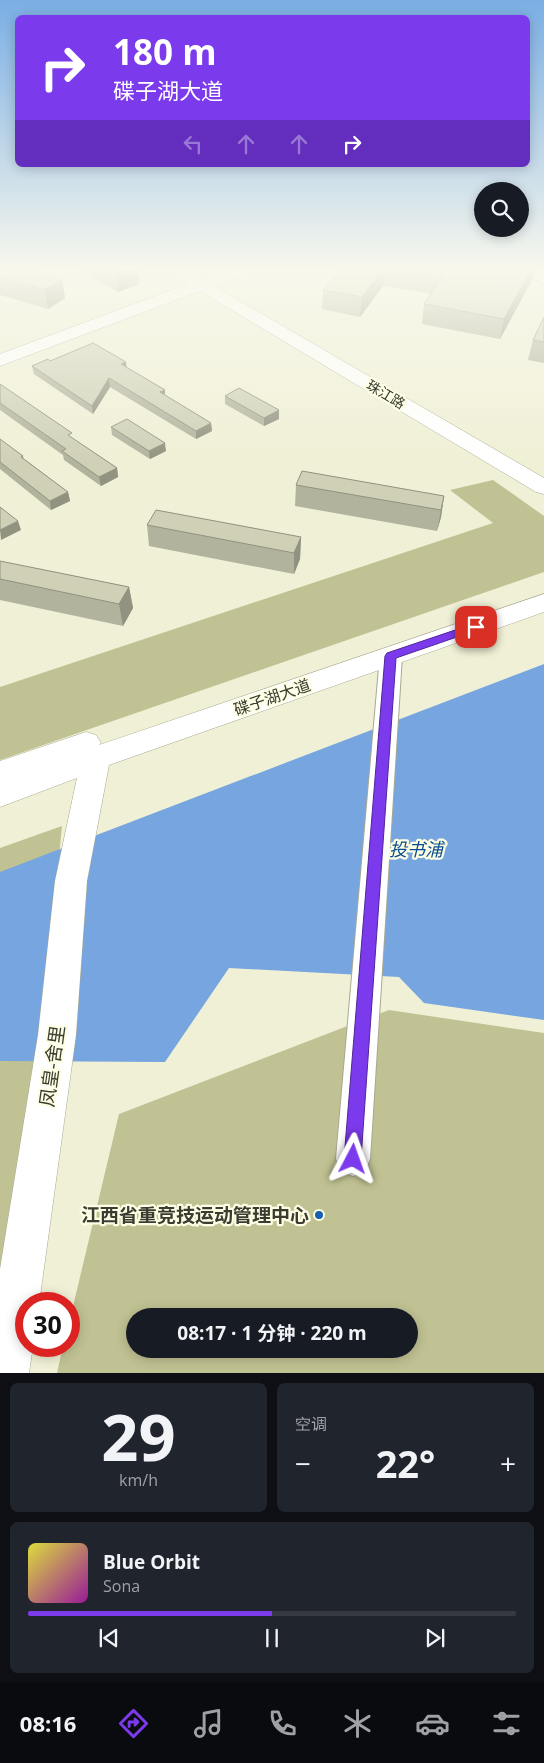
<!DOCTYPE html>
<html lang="zh">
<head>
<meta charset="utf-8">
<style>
  :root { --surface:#171b24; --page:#20242c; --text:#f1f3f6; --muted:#9ea1a6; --line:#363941; --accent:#7c3aed }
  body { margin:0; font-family:"Open Sans","Noto Sans SC",sans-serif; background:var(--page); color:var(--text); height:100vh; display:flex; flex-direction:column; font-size:19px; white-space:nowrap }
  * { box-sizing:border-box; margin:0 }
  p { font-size:16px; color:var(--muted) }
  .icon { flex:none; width:28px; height:28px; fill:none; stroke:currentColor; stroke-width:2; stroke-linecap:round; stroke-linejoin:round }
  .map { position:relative; height:1373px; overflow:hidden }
  .side { display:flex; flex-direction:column; gap:10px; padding:10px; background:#0d0f14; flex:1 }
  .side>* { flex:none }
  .top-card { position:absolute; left:15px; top:15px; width:515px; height:152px; border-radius:8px; box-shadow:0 2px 12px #0003; background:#7c3aed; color:#fff; overflow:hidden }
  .buttons { position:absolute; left:474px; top:182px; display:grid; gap:10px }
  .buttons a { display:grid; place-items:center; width:55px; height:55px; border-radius:50%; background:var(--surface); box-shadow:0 2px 12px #0003; font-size:25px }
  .speed { position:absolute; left:15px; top:1292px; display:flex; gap:10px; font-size:25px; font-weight:700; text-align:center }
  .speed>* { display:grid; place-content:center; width:65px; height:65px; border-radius:50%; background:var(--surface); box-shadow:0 2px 12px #0003; line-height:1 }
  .speed .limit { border:8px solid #d22; background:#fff; color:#111 }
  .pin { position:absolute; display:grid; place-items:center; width:42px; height:42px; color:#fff; margin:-21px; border-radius:10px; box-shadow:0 2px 8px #0006 }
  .me { position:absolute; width:55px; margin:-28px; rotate:4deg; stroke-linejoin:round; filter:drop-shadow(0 0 4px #0008) }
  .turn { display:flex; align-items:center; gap:18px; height:105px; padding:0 15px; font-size:22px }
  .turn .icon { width:65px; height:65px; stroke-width:2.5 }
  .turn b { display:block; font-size:35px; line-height:42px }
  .lanes { display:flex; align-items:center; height:48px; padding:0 15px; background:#0003; justify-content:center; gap:25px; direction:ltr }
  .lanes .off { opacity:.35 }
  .big { font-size:38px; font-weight:700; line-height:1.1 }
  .side .tile { flex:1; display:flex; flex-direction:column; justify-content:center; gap:8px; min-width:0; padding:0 18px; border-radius:8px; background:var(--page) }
  .side .dial { align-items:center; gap:0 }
  .dial b { font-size:65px; line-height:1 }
  .song { display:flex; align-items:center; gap:15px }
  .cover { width:60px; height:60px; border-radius:8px; background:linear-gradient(135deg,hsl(60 70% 55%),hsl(300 70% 35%)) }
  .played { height:5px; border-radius:2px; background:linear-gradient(90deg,var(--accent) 50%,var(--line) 50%) }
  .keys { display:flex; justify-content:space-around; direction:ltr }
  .heat { display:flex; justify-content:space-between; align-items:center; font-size:28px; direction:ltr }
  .side .tiles { flex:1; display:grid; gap:10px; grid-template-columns:1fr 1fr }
  .tile:last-child { grid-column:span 2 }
  .trip { position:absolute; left:126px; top:1308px; width:292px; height:50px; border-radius:25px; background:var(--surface); box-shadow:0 2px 12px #0003; font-weight:700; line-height:50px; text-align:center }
  .dock { display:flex; height:80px; justify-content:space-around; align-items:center; background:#090b0e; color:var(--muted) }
  .dock .icon { width:35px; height:35px }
  .dock .selected { color:var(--accent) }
  .dock b { font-size:22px; color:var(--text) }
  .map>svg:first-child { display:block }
  .green { fill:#c1c293; fill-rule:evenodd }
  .water { fill:#76a5df }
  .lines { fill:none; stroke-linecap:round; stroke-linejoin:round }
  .minor-casing { stroke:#a8a990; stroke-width:2 }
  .major-casing { stroke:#a8a990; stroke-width:1 }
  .minor { fill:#fff; fill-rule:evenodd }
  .major { fill:#fff; fill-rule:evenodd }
  .wall { fill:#b2b39d }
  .shaded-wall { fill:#91927f }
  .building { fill:#cfd0b6; stroke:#91927f }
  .route { fill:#7c3aed; stroke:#51269a }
  .poi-dot { fill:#1660af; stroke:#fdfee3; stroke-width:2 }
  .labels { text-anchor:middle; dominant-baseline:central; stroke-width:4.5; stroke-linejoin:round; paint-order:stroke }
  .far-street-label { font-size:14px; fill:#3b3b31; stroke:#fdfee3 }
  .street-label { font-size:16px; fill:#3b3b31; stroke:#fdfee3 }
  .water-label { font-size:18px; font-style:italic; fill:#094d91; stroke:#fdfee3 }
  .near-street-label { font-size:19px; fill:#3b3b31; stroke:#fdfee3 }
  .near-poi-label { font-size:19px; font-weight:bold; fill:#3b3b31; stroke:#fdfee3; text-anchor:end }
</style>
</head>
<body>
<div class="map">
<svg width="544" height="1373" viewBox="0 0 544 1373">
  <rect width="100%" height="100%" fill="#f0f0d6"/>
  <path class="green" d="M493,480L544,516V572L0,760V687L493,523L450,490Z
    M62,826L35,1093L0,1289V848Z
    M389,1010L544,1033V1373H57L63,1346H69V1323L119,1114ZM135,1316H410V1349H135Z"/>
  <path class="water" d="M544,664V1020L424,1003L399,977L229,968L165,1062L0,1061V872Z"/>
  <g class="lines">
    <g class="minor-casing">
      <path id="minor" d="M518,270H535L544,275V284Z
        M391,648L399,650L402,656L370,1159L365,1171L353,1176L341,1171L336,1159L380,656L383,650Z"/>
    </g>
    <g class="major-casing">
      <path id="major" d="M168,270H188L203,279L227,270H253L251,273L214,286L544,478V494L536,492L200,291L0,366V354L188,284Z
        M544,594V612L109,765L87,881L76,1035L39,1304H26V1346H33L29,1373H0V1269L38,1035L55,881L77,778L0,807V761L86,732L96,735L101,743L99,745Z"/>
    </g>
    <use href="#minor" class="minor"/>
    <use href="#major" class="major"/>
  </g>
  <path class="wall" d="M0,270L62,279L65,298L48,309L0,295Z
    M79,270H138L139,284L118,292Z
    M340,270H534L532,280L500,339L422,324L424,304L431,294L383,286L360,317L322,309L323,290Z
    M544,317V363L528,360L533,340Z
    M50,361L127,368L165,390V395L211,423L212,431L196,439L110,387L93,414L34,374L32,366Z
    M0,384L72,438L117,468L118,477L101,486L64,460L63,455L0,410Z
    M225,396L279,410V419L264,426L225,404Z
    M111,427L166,451L150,459L112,435Z
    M0,439L23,456L24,459L68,492L70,501L51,510L0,469Z
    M296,485L444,496L441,517L437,531L295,506Z
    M147,525L301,537L300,559L294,574L149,546Z
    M0,561L129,587L133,608L123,626L0,600Z"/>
  <path class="shaded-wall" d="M123,270H138L139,284L118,292L116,273Z
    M382,270H385L383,286L360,317L362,297Z
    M531,270H534L532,280L500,339L504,319Z
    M62,279L65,298L48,309L45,290Z
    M126,362L127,370L121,364Z
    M109,378L110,387L93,414L92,406Z
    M165,390V398L160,392Z
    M279,410V419L264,426V418Z
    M211,423L212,431L196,439V431Z
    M165,443L166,451L150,459L149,451Z
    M117,468L118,477L101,486L99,477Z
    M68,492L70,501L51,510L50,501Z
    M444,496L441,517L437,531L441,510Z
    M18,521L21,530L1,540L0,530Z
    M301,537L300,559L294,574V553Z
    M129,587L133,608L123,626L119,604Z"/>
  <path class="building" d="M0,270H30L62,279L45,290L0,277Z
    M111,270H123L116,273Z
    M340,270H382L362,297L323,290Z
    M406,270H531L504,319L424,304L443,277Z
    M544,317V342L533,340Z
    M93,343L126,362L121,364L165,390L160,392L211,423L196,431L109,378L92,406L32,366L48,359L50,361Z
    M0,384L72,433L68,435L117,468L99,477L62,451L66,449L0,403Z
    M239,388L279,410L264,418L225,396Z
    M127,419L165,443L149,451L111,427Z
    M0,439L23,456L21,457L68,492L50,501L0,462Z
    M302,471L444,496L441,510L296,485Z
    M0,507L18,521L0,530Z
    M156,510L301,537L294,553L147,525Z
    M0,561L129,587L119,604L0,579Z"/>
  <linearGradient id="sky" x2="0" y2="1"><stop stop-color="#7aaee4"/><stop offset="0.58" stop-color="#f8f8ed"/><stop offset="1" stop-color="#f8f8ed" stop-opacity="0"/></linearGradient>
  <rect width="544" height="463" fill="url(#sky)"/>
  <path class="route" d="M476,623L480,624L481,627L480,629L396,658L361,1159L359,1165L353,1168L347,1165L344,1159L385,656L387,653Z"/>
  <circle class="poi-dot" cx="319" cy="1215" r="5"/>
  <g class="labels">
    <g class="far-street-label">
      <text transform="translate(386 394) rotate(31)">珠江路</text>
    </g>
    <g class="street-label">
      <text transform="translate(272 697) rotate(-19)">碟子湖大道</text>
    </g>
    <g class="water-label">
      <text x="416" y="849">投书浦</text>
    </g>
    <g class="near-street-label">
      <text transform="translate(52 1066) rotate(-82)">凤皇-舍里</text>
    </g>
    <g class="near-poi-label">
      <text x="309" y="1215">江西省重竞技运动管理中心</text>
    </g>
  </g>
</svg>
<div class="buttons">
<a><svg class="icon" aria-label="search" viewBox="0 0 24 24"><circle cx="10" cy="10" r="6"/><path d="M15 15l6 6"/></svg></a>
</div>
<div class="speed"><div class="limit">30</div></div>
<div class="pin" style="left:476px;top:627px;background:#d93025"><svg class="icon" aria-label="arrive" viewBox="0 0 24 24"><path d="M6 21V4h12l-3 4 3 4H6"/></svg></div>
<svg class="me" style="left:353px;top:1159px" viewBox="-20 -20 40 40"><path d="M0-17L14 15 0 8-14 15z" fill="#7c3aed" stroke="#fff" stroke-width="4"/></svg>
<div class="trip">08:17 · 1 分钟 · 220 m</div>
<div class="top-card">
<div class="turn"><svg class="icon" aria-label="right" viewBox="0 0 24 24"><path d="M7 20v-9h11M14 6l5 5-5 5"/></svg><div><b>180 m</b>碟子湖大道</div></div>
<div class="lanes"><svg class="icon off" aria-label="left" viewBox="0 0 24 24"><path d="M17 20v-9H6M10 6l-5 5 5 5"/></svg><svg class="icon off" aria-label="ahead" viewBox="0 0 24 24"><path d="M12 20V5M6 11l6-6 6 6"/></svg><svg class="icon off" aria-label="ahead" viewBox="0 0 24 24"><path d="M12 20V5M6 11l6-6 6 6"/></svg><svg class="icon" aria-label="right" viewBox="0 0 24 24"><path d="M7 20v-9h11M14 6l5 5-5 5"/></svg></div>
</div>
</div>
<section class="side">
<div class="tiles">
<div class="tile dial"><b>29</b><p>km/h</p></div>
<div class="tile"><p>空调</p>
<div class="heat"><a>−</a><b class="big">22°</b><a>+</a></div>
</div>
<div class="tile">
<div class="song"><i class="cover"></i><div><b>Blue Orbit</b><p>Sona</p></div></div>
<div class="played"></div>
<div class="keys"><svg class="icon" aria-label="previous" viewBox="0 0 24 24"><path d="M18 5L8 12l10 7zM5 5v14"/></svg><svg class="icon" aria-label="pause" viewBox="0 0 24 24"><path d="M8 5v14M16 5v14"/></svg><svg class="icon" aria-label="next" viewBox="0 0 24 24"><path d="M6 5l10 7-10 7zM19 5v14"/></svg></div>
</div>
</div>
</section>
<nav class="dock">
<b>08:16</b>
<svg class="icon selected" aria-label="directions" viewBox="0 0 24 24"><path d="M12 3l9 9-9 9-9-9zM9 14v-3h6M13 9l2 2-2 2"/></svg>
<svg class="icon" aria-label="music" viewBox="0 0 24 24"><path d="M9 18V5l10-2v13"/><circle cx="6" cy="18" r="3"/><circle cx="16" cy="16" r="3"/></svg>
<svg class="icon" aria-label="phone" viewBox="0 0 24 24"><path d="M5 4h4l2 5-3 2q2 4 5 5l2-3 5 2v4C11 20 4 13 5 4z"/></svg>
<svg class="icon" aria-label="climate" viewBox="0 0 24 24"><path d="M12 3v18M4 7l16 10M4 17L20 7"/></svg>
<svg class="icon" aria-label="car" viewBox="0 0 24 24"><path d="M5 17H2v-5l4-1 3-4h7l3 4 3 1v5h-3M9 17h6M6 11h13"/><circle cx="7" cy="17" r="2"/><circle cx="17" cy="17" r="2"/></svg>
<svg class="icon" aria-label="filters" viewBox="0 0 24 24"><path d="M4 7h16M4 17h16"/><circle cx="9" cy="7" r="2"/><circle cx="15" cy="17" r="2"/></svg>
</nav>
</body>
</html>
